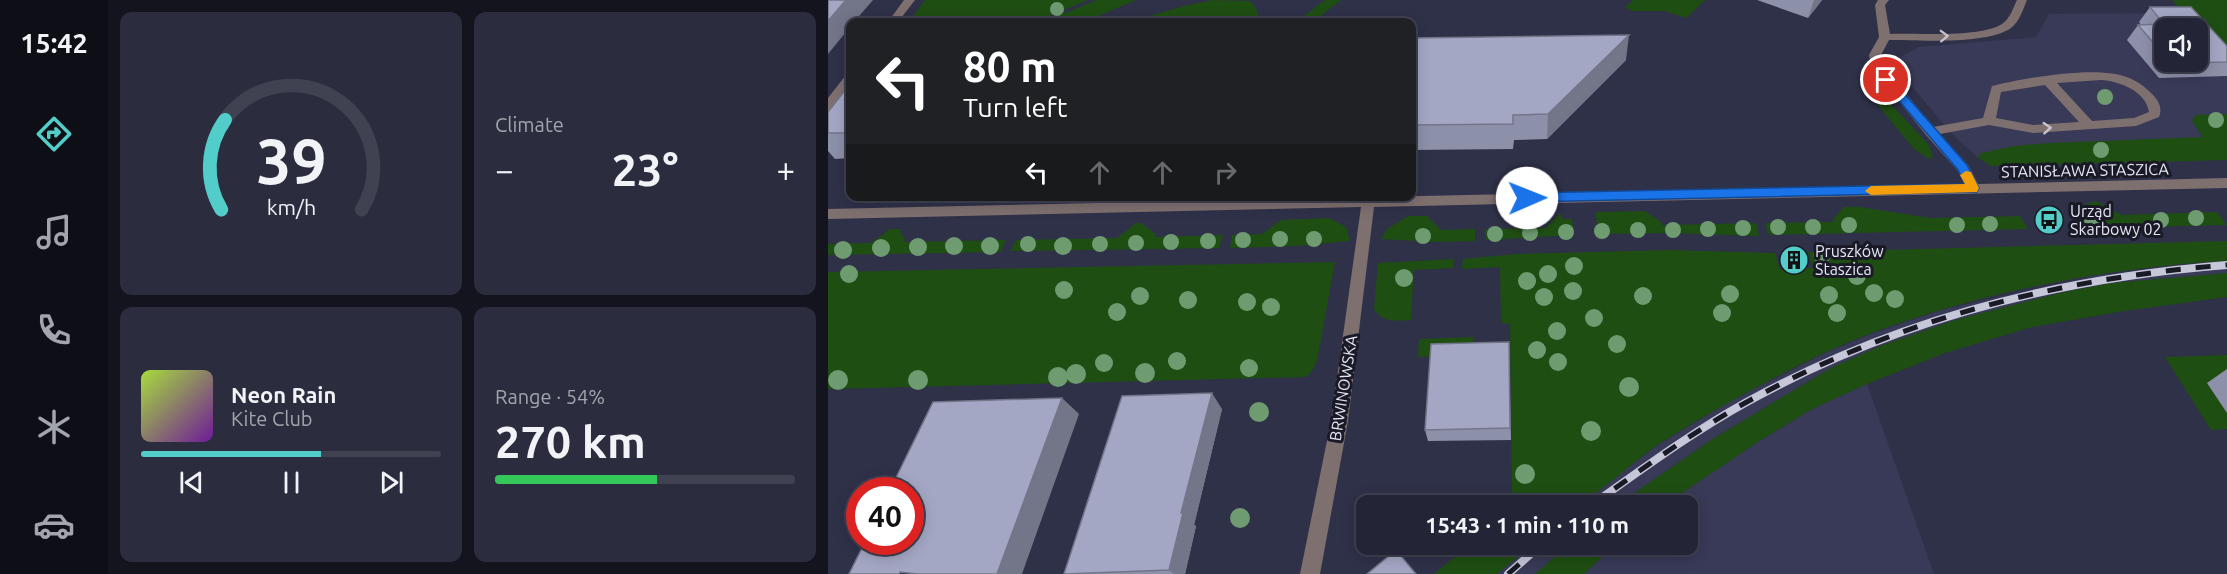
<!DOCTYPE html>
<html lang="en">
<head>
<meta charset="utf-8">
<style>
  :root { --surface:#232537; --page:#2b2d3f; --text:#f1f3f6; --muted:#a3a5ad; --line:#404252; --accent:#53cdc9 }
  body { margin:0; font-family:Ubuntu,sans-serif; background:var(--page); color:var(--text); height:100vh; display:flex; flex-direction:column; font-size:22px; white-space:nowrap }
  * { box-sizing:border-box; margin:0 }
  p { font-size:20px; color:var(--muted) }
  .icon { flex:none; width:33px; height:33px; fill:none; stroke:currentColor; stroke-width:2; stroke-linecap:round; stroke-linejoin:round }
  .map { position:relative; flex:1; overflow:hidden }
  .side { display:flex; flex-direction:column; gap:12px; padding:12px; background:#13141e; width:720px }
  .side>* { flex:none }
  .hud { position:absolute; left:18px; top:18px; width:570px; height:183px; border-radius:12px; box-shadow:0 3px 15px #0003,0 0 0 2px var(--line); background:#202124; color:#fff; overflow:hidden }
  .controls { position:absolute; left:1326px; top:18px; display:grid; gap:12px }
  .controls a { display:grid; place-items:center; width:54px; height:54px; border-radius:12px; background:var(--surface); box-shadow:0 3px 15px #0003,0 0 0 2px var(--line); font-size:30px }
  .speed { position:absolute; left:18px; top:477px; display:flex; gap:12px; font-size:30px; font-weight:700; text-align:center }
  .speed>* { display:grid; place-content:center; width:78px; height:78px; border-radius:50%; background:var(--surface); box-shadow:0 3px 15px #0003,0 0 0 2px var(--line); line-height:1 }
  .speed .limit { border:9px solid #d22; background:#fff; color:#111 }
  .pin { position:absolute; display:grid; place-items:center; width:51px; height:51px; color:#fff; margin:-26px; border:3px solid #fff; border-radius:50%; box-shadow:0 2px 6px #0007 }
  .me { position:absolute; width:66px; margin:-33px; rotate:89deg; stroke-linejoin:round; filter:drop-shadow(0 0 4px #0008) }
  .turn { display:flex; align-items:center; gap:21px; height:126px; padding:0 18px; font-size:27px }
  .turn .icon { width:78px; height:78px; stroke-width:2.5 }
  .turn b { display:block; font-size:42px; line-height:51px }
  .lanes { display:flex; align-items:center; height:57px; padding:0 18px; background:#0003; justify-content:center; gap:30px; direction:ltr }
  .lanes .off { opacity:.35 }
  .big { font-size:45px; font-weight:700; line-height:1.1 }
  .side .tile { flex:1; display:flex; flex-direction:column; justify-content:center; gap:9px; min-width:0; padding:0 21px; border-radius:12px; background:var(--page) }
  .side .dial { align-items:center; gap:0 }
  .dial svg { height:156px; overflow:visible; fill:none; stroke:var(--line); stroke-width:7; stroke-linecap:round; text-anchor:middle }
  .dial text { fill:var(--text); stroke:none }
  .song { display:flex; align-items:center; gap:18px }
  .cover { width:72px; height:72px; border-radius:9px; background:linear-gradient(135deg,hsl(80 70% 55%),hsl(280 70% 35%)) }
  .played { height:6px; border-radius:3px; background:linear-gradient(90deg,var(--accent) 60%,var(--line) 60%) }
  .keys { display:flex; justify-content:space-around; direction:ltr }
  .heat { display:flex; justify-content:space-between; align-items:center; font-size:33px; direction:ltr }
  .charge { height:9px; border-radius:4px; background:linear-gradient(90deg,#34c759 54%,var(--line) 0) }
  .side .tiles { flex:1; display:grid; gap:12px; grid-template-columns:repeat(2,1fr) }
  .trip { position:absolute; left:528px; top:495px; width:342px; height:60px; border-radius:12px; background:var(--surface); box-shadow:0 3px 15px #0003,0 0 0 2px var(--line); font-weight:700; line-height:60px; text-align:center }
  main { display:flex; flex:1; min-height:0 }
  .dock { display:flex; flex-direction:column; width:108px; justify-content:space-around; align-items:center; background:#0e0f16; color:var(--muted) }
  .dock .icon { width:42px; height:42px }
  .dock .on { color:var(--accent) }
  .dock b { font-size:27px; color:var(--text) }
  .map>svg:first-child { display:block }
  .built { fill:#383a57; fill-rule:evenodd }
  .green { fill:#1f4e12 }
  .lines { fill:none; stroke-linecap:round; stroke-linejoin:round }
  .minor { fill:#7f7070; fill-rule:evenodd }
  .rail-casing { stroke:#c6c8d9; stroke-width:8 }
  .rail { stroke:#191a25; stroke-width:5; stroke-dasharray:15; stroke-linecap:butt }
  .tree { fill:#6f9b71 }
  .wall { fill:#8d90a9; fill-rule:evenodd }
  .shaded-wall { fill:#737589 }
  .building { fill:#a4a7c4; stroke:#737589; stroke-width:1.5 }
  .oneway { stroke:#c6c3ce }
  .route { fill:#1a73e8; stroke:#114b97; stroke-width:1.5 }
  .slow { fill:#f59e0b }
  .labels { text-anchor:middle; dominant-baseline:central; stroke-width:6; stroke-linejoin:round; paint-order:stroke }
  .street-label { font-size:16px; fill:#e4e6f6; stroke:#191a25 }
  .poi-label { font-size:16px; fill:#e4e6f6; stroke:#191a25; text-anchor:start }
</style>
</head>
<body>
<main>
<nav class="dock">
<b>15:42</b>
<svg class="icon on" aria-label="directions" viewBox="0 0 24 24"><path d="M12 3l9 9-9 9-9-9zM9 14v-3h6M13 9l2 2-2 2"/></svg>
<svg class="icon" aria-label="music" viewBox="0 0 24 24"><path d="M9 18V5l10-2v13"/><circle cx="6" cy="18" r="3"/><circle cx="16" cy="16" r="3"/></svg>
<svg class="icon" aria-label="phone" viewBox="0 0 24 24"><path d="M5 4h4l2 5-3 2q2 4 5 5l2-3 5 2v4C11 20 4 13 5 4z"/></svg>
<svg class="icon" aria-label="climate" viewBox="0 0 24 24"><path d="M12 3v18M4 7l16 10M4 17L20 7"/></svg>
<svg class="icon" aria-label="car" viewBox="0 0 24 24"><path d="M5 17H2v-5l4-1 3-4h7l3 4 3 1v5h-3M9 17h6M6 11h13"/><circle cx="7" cy="17" r="2"/><circle cx="17" cy="17" r="2"/></svg>
</nav>
<section class="side">
<div class="tiles">
<div class="tile dial"><svg viewBox="0 0 100 80">
<path d="M14 69A42 42 0 1 1 86 69"/>
<path d="M14 69A42 42 0 0 1 16 23" stroke="#53cdc9"/>
<text x="50" y="56" font-size="32" font-weight="700">39</text>
<text x="50" y="72" font-size="11">km/h</text>
</svg></div>
<div class="tile"><p>Climate</p>
<div class="heat"><a>−</a><b class="big">23°</b><a>+</a></div>
</div>
<div class="tile">
<div class="song"><i class="cover"></i><div><b>Neon Rain</b><p>Kite Club</p></div></div>
<div class="played"></div>
<div class="keys"><svg class="icon" aria-label="previous" viewBox="0 0 24 24"><path d="M18 5L8 12l10 7zM5 5v14"/></svg><svg class="icon" aria-label="pause" viewBox="0 0 24 24"><path d="M8 5v14M16 5v14"/></svg><svg class="icon" aria-label="next" viewBox="0 0 24 24"><path d="M6 5l10 7-10 7zM19 5v14"/></svg></div>
</div>
<div class="tile"><p>Range · 54%</p><b class="big">270 km</b><div class="charge"></div></div>
</div>
</section>
<div class="map">
<svg width="1399" height="574" viewBox="0 0 1399 574">
  <rect width="100%" height="100%" fill="#2f3149"/>
  <path class="built" d="M1357,13L1399,59V148L1149,157L1124,134L1070,70V58L1091,47L1208,37L1221,14ZM1336,28H1370V62H1336Z
    M1399,261V273L1284,283L1236,292L1127,320L1052,346L1003,368L883,440L789,505L749,506L830,445L901,402L995,354L1043,334L1113,310L1270,275Z
    M1039,384L1106,574H756L787,545L860,544V506L836,505L930,442L984,409Z
    M704,545H742L707,574H669Z"/>
  <path class="green" d="M97,0H260L206,22H81Z
    M269,0H308L256,22H215Z
    M385,0L422,1C428,8 433,14 429,22H300L356,6Z
    M497,0H513L485,22H468Z
    M805,0H877L858,18L837,11H804L797,7Z
    M1344,0H1399V72L1370,28Z
    M1059,100L1101,145L1105,157L1101,159L1086,149L1048,103Z
    M1399,114V160L1163,166L1149,157L1154,155L1149,154L1186,146L1221,143L1375,137L1364,121L1367,115Z
    M1268,201L1293,215L1389,212L1399,225L1254,228L1244,209Z
    M1016,207H1031L1103,218L1192,216L1200,229L941,235L937,223L1006,222L1005,219Z
    M817,211L833,222V225L928,223L931,236L845,233L771,234L767,212Z
    M733,213L734,219H744L746,235L657,240V229L717,228Z
    M580,216H599L613,230L647,229V241L608,242L553,239L559,229Z
    M501,218L518,227L522,241L467,246L402,248L404,235L434,234L453,220Z
    M308,223H313L328,234L327,237L395,235L391,248L182,251L188,240L289,238Z
    M62,229H74L72,232L77,239L76,242L178,240L173,252L0,255V244L43,243Z
    M1399,241V261C1272,267 1110,300 994,354C938,381 883,411 831,444C815,454 760,503 747,506C728,509 704,506 684,505L682,324L673,323L672,267L634,269L635,259L688,254L840,250L947,253L952,269L985,268L980,252Z
    M625,259V268L586,270L583,320C568,321 555,323 546,309L550,263Z
    M507,262L489,361L484,371L478,377L0,389V272Z
    M1399,273V297L1296,311L1204,327L1117,353L1039,384L984,409L930,442L836,505H789L883,440L1003,368L1052,346L1127,320L1236,292L1284,283Z
    M645,337L644,355L590,357L591,339Z
    M1399,355V429L1383,430L1337,357Z
    M742,544H787V545L756,574H707Z
    M641,545V544L704,545L669,574H606Z"/>
  <g class="lines">
    <path class="minor" d="M76,0H87L70,22H60Z
      M1050,0H1061L1057,5L1062,34C1089,33 1152,38 1174,24C1182,19 1185,8 1189,0H1199C1195,10 1191,22 1183,28C1159,45 1091,40 1061,40L1053,55L1055,65L1105,127L1155,118L1164,86C1195,78 1256,68 1287,74C1301,76 1313,83 1323,93C1330,99 1335,108 1331,117L1308,126L1205,133L1161,125L1112,134L1140,165L1150,184L1399,178V188L546,207L520,421L492,574H472L503,421L533,207L0,219V209L1136,184L1130,171L1098,135L1043,66L1041,55L1051,37L1047,5ZM1273,80C1291,81 1318,91 1321,112L1306,118L1264,121L1229,83ZM1217,85L1251,122L1205,125L1168,118L1173,92Z
      M22,74V86L4,110L0,111V98L18,75Z"/>
    <g class="rail-casing">
      <path id="rail" d="M762,506C813,470 863,433 917,403C1066,320 1231,278 1399,265
        M680,574L714,544"/>
    </g>
    <use href="#rail" class="rail"/>
  </g>
  <g class="tree">
    <circle cx="229" cy="9" r="7"/>
    <circle cx="1277" cy="97" r="8"/>
    <circle cx="1388" cy="120" r="8"/>
    <circle cx="1273" cy="150" r="8"/>
    <circle cx="1368" cy="218" r="8"/>
    <circle cx="1264" cy="220" r="8"/>
    <circle cx="1333" cy="220" r="8"/>
    <circle cx="1162" cy="224" r="8"/>
    <circle cx="1021" cy="225" r="8"/>
    <circle cx="1129" cy="225" r="8"/>
    <circle cx="950" cy="227" r="8"/>
    <circle cx="985" cy="227" r="8"/>
    <circle cx="915" cy="228" r="8"/>
    <circle cx="880" cy="229" r="8"/>
    <circle cx="810" cy="230" r="8"/>
    <circle cx="845" cy="230" r="8"/>
    <circle cx="774" cy="231" r="8"/>
    <circle cx="738" cy="232" r="8"/>
    <circle cx="702" cy="233" r="8"/>
    <circle cx="667" cy="234" r="8"/>
    <circle cx="595" cy="236" r="8"/>
    <circle cx="452" cy="239" r="8"/>
    <circle cx="486" cy="239" r="8"/>
    <circle cx="415" cy="240" r="8"/>
    <circle cx="380" cy="241" r="8"/>
    <circle cx="343" cy="242" r="8"/>
    <circle cx="308" cy="243" r="8"/>
    <circle cx="200" cy="244" r="8"/>
    <circle cx="272" cy="244" r="8"/>
    <circle cx="126" cy="246" r="9"/>
    <circle cx="162" cy="246" r="9"/>
    <circle cx="235" cy="246" r="9"/>
    <circle cx="90" cy="247" r="9"/>
    <circle cx="53" cy="248" r="9"/>
    <circle cx="15" cy="250" r="9"/>
    <circle cx="994" cy="255" r="9"/>
    <circle cx="746" cy="266" r="9"/>
    <circle cx="21" cy="274" r="9"/>
    <circle cx="720" cy="274" r="9"/>
    <circle cx="1029" cy="276" r="9"/>
    <circle cx="576" cy="278" r="9"/>
    <circle cx="699" cy="281" r="9"/>
    <circle cx="236" cy="290" r="9"/>
    <circle cx="745" cy="291" r="9"/>
    <circle cx="1046" cy="293" r="9"/>
    <circle cx="902" cy="294" r="9"/>
    <circle cx="1001" cy="295" r="9"/>
    <circle cx="312" cy="296" r="9"/>
    <circle cx="815" cy="296" r="9"/>
    <circle cx="716" cy="297" r="9"/>
    <circle cx="1067" cy="299" r="9"/>
    <circle cx="360" cy="300" r="9"/>
    <circle cx="419" cy="302" r="9"/>
    <circle cx="443" cy="307" r="9"/>
    <circle cx="289" cy="312" r="9"/>
    <circle cx="894" cy="313" r="9"/>
    <circle cx="1009" cy="313" r="9"/>
    <circle cx="766" cy="318" r="9"/>
    <circle cx="729" cy="331" r="9"/>
    <circle cx="789" cy="344" r="9"/>
    <circle cx="709" cy="350" r="9"/>
    <circle cx="349" cy="361" r="9"/>
    <circle cx="730" cy="362" r="9"/>
    <circle cx="276" cy="363" r="9"/>
    <circle cx="421" cy="368" r="9"/>
    <circle cx="317" cy="373" r="10"/>
    <circle cx="248" cy="374" r="10"/>
    <circle cx="230" cy="377" r="10"/>
    <circle cx="10" cy="380" r="10"/>
    <circle cx="90" cy="380" r="10"/>
    <circle cx="801" cy="387" r="10"/>
    <circle cx="431" cy="412" r="10"/>
    <circle cx="763" cy="431" r="10"/>
    <circle cx="697" cy="474" r="10"/>
    <circle cx="412" cy="518" r="10"/>
  </g>
  <path class="wall" d="M929,0H994L980,18Z
    M1322,7L1399,46V76L1331,78L1299,40L1310,25H1313L1311,22ZM1336,28L1370,62H1336Z
    M584,38L798,60L719,139L686,140L685,149L584,150Z
    M22,84V158L7,159L0,151V112Z
    M681,342L683,440L600,441L597,430Z
    M1399,369V413L1379,383Z
    M394,409L366,525L368,526L357,574H236Z"/>
  <path class="shaded-wall" d="M18,0H45L26,22H22V27L0,54V21Z
    M986,0H994L980,18Z
    M801,35L798,60L719,139L720,114Z
    M384,393L394,409L366,525L368,526L357,574H346L341,570L353,513Z
    M234,398L251,414L194,574H169Z"/>
  <path class="building" d="M0,0H18L0,21Z
    M1322,7H1363L1399,46V62L1343,63L1342,62H1370V28H1336V55L1310,25L1336,24Z
    M801,35L720,114L685,115V124L584,125V38Z
    M22,84V133H0V112Z
    M681,342L682,428L597,430L603,344Z
    M384,393L353,513H355L341,570L236,574L294,396Z
    M234,398L169,574H90L72,572L71,574H21L37,542H82V490H62L105,402Z
    M568,550L588,574H539Z"/>
  <defs><path id="oneway-chevron" d="M-2-3.5L2.5 0L-2 3.5" fill="none" stroke-width="1.6" stroke-linecap="round" stroke-linejoin="round" transform="scale(1.5)"/></defs>
  <g class="oneway">
    <use href="#oneway-chevron" transform="translate(1116 36) rotate(-2)"/>
    <use href="#oneway-chevron" transform="translate(1219 128) rotate(-4)"/>
  </g>
  <path class="route" d="M1058,76L1062,77L1139,165L1151,188L1149,192L699,202L693,198L699,193L1137,184L1130,170L1055,82V77Z"/>
  <path class="slow" d="M1138,171L1143,172L1151,188L1149,192L1043,195L1037,191L1043,186L1137,184L1132,175Z"/>
  <defs>
    <g id="bus-disc" transform="scale(1.5)"><circle r="9.5" fill="#53cdc9" stroke="#191a25"/><path d="M-5-6H5V4H4V6H2V4H-2V6H-4V4H-5ZM-3.5-4V0h7V-4ZM-3.5 1.2v1.5H-2V1.2ZM2 1.2v1.5H3.5V1.2Z" fill="#111"/></g>
    <g id="building-disc" transform="scale(1.5)"><circle r="9.5" fill="#53cdc9" stroke="#191a25"/><path d="M-4-6H4V6H1V3H-1V6H-4ZM-2.5-4.3h1.7v1.8h-1.7ZM.8-4.3h1.7v1.8H.8ZM-2.5-1h1.7V.8h-1.7ZM.8-1h1.7V.8H.8Z" fill="#111"/></g>
  </defs>
  <g fill-rule="evenodd">
    <use href="#bus-disc" x="1221" y="220"/>
    <use href="#building-disc" x="966" y="260"/>
  </g>
  <g class="labels">
    <g class="street-label">
      <text transform="translate(1257 170) rotate(-1)">STANISŁAWA STASZICA</text>
      <text transform="translate(515 388) rotate(-81)">BRWINOWSKA</text>
    </g>
    <g class="poi-label">
      <text x="1242" y="211">Urząd<tspan x="1242" dy="18">Skarbowy 02</tspan></text>
      <text x="987" y="251">Pruszków<tspan x="987" dy="18">Staszica</tspan></text>
    </g>
  </g>
</svg>
<div class="controls">
<a><svg class="icon" aria-label="sound" viewBox="0 0 24 24"><path d="M4 9h4l5-4v14l-5-4H4zM17 9q2 3 0 6"/></svg></a>
</div>
<div class="speed"><div class="limit">40</div></div>
<div class="pin" style="left:1058px;top:80px;background:#d93025"><svg class="icon" aria-label="arrive" viewBox="0 0 24 24"><path d="M6 21V4h12l-3 4 3 4H6"/></svg></div>
<svg class="me" style="left:699px;top:198px" viewBox="-20 -20 40 40"><circle r="19" fill="#fff"/><path d="M0-13L10 11 0 6-10 11z" fill="#1a73e8"/></svg>
<div class="trip">15:43 · 1 min · 110 m</div>
<div class="hud">
<div class="turn"><svg class="icon" aria-label="left" viewBox="0 0 24 24"><path d="M17 20v-9H6M10 6l-5 5 5 5"/></svg><div><b>80 m</b>Turn left</div></div>
<div class="lanes"><svg class="icon" aria-label="left" viewBox="0 0 24 24"><path d="M17 20v-9H6M10 6l-5 5 5 5"/></svg><svg class="icon off" aria-label="ahead" viewBox="0 0 24 24"><path d="M12 20V5M6 11l6-6 6 6"/></svg><svg class="icon off" aria-label="ahead" viewBox="0 0 24 24"><path d="M12 20V5M6 11l6-6 6 6"/></svg><svg class="icon off" aria-label="right" viewBox="0 0 24 24"><path d="M7 20v-9h11M14 6l5 5-5 5"/></svg></div>
</div>
</div>
</main>
</body>
</html>
